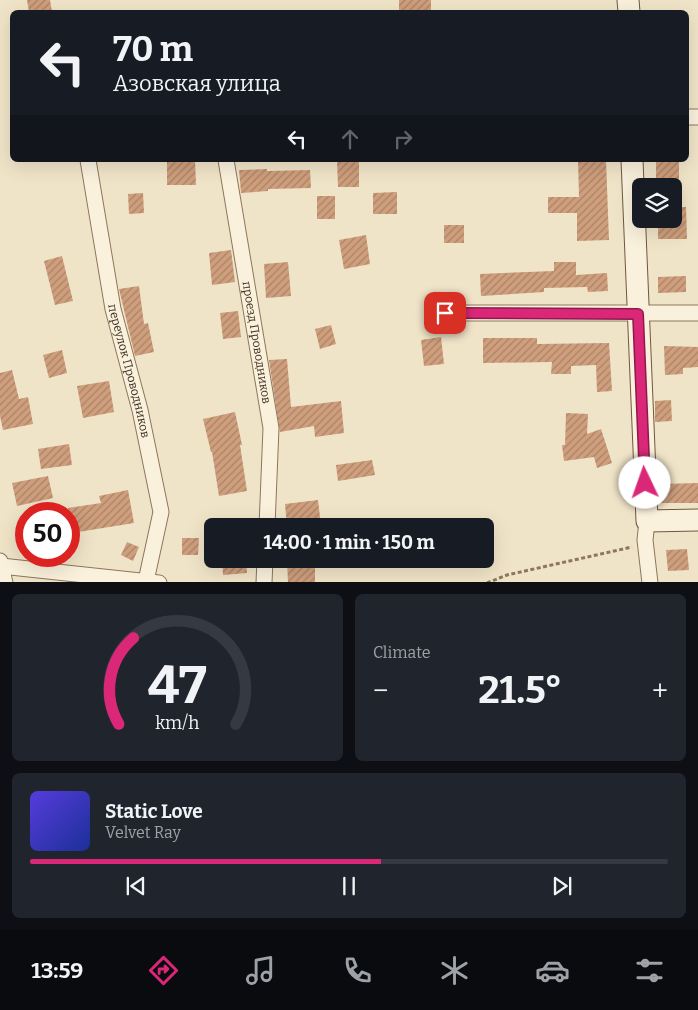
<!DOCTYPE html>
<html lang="en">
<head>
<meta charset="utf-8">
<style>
  :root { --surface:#171b24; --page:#20242c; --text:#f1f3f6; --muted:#9ea1a6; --line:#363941; --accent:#db2777 }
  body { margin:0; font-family:Bitter,serif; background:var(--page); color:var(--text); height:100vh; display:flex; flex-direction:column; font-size:19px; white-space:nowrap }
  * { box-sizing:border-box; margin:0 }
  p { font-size:16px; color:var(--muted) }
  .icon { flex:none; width:28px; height:28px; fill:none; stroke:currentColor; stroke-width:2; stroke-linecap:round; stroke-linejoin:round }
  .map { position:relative; height:582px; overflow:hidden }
  .details { display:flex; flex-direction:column; gap:12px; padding:12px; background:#0d0f14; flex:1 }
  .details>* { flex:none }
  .hud { position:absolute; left:10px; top:10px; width:679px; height:152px; border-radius:8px; box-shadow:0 5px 20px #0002; background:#171b24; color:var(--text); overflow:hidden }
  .fabs { position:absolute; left:632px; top:178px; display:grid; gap:10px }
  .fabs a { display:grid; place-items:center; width:50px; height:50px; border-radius:8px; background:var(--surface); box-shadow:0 5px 20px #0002; font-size:25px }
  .speed { position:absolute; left:15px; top:502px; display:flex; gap:10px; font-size:25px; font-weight:700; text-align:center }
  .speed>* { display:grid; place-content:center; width:65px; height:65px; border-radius:50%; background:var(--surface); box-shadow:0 5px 20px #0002; line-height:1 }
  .speed .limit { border:8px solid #d22; background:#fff; color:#111 }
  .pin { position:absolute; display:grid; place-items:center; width:42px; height:42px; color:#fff; margin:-21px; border-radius:10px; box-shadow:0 2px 8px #0006 }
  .me { position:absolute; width:55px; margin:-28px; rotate:357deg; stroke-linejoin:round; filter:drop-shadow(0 0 4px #0008) }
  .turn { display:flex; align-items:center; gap:18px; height:105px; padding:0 20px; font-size:22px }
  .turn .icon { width:65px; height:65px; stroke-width:2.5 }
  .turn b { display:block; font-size:35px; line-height:42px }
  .lanes { display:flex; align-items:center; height:48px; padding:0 20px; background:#0003; justify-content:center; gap:25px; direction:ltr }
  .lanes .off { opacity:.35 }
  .big { font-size:38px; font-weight:700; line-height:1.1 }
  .details .widget { flex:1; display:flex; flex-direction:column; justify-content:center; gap:8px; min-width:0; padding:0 18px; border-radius:8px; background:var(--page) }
  .details .dial { align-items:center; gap:0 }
  .dial svg { height:130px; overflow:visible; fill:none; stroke:var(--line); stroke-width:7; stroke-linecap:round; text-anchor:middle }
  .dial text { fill:var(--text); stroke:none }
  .song { display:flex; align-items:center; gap:15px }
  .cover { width:60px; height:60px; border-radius:8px; background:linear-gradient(135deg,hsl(250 70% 55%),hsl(230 70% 35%)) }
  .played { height:5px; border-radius:2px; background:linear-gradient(90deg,var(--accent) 55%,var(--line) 55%) }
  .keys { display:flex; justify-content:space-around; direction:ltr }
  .heat { display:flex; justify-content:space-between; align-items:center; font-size:28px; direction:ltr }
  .details .tiles { flex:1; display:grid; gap:12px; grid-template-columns:1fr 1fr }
  .widget:last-child { grid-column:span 2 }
  .trip { position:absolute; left:204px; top:518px; width:290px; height:50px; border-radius:8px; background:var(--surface); box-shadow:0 5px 20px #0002; font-weight:700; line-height:50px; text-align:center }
  .tab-bar { display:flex; height:80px; justify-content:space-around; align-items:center; background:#090b0e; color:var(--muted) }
  .tab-bar .icon { width:35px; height:35px }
  .tab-bar .selected { color:var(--accent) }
  .tab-bar b { font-size:22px; color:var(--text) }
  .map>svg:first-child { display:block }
  .building { fill:url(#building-hatch) }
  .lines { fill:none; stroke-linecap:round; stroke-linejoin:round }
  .street-casing { stroke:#8d765c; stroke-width:17 }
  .secondary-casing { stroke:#6f573f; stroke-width:23 }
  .path { stroke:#8d765c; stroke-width:3; stroke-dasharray:4 2.5; stroke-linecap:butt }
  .street { stroke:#faf1dc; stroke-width:15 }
  .secondary { stroke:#faf1dc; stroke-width:21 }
  .route-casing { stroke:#8e194d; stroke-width:12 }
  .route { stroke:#db2777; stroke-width:9 }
  .labels { text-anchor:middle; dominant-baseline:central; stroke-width:5; stroke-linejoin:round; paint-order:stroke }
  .street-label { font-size:12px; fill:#3d2e20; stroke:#f7eed8 }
</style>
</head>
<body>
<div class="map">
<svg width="698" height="583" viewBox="0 0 698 583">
  <defs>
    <pattern id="building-hatch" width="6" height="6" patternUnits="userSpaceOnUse" patternTransform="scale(1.25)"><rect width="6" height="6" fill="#cf9f7d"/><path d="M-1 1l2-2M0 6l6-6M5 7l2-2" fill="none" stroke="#a98266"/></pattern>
  </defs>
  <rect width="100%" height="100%" fill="#f0e4c8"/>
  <path class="building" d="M27,0H50L52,12H29Z
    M399,0H431V12H399Z
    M337,160H359V187H338Z
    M578,160H606L609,240L577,241V213H548V197H579Z
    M656,160H679V186H656Z
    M167,161H195L196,185H167Z
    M267,169V171L310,170L311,188L268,189V191L241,193L239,170Z
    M397,192V214H373V193Z
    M143,193L144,213L129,214L128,194Z
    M317,196H335V219H317Z
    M674,207H686L687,239H658V221H674Z
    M444,225H464V243H444Z
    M366,235L370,264L344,269L339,240Z
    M231,250L235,282L212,285L209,253Z
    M62,256L73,301L55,305L44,261Z
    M288,262L291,296L266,298L264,264Z
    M554,262H576V275L607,273L608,291L588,292L587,287L544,288V292L481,296L480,274L554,271Z
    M686,276V292L658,293V277Z
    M139,286L144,324L148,323L154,352L135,356L119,289Z
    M238,311L241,337L223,339L220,313Z
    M331,325L336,344L320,349L315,329Z
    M441,337L444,364L424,366L421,340Z
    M483,338H537V344L609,343L612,391L597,392L596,365L571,366V374H551L552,362L483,363Z
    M664,346L698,347V367L683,368V374L665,375Z
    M62,350L67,373L49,378L43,355Z
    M287,359L291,407L341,401L344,433L315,437L314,426L280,432L269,360Z
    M12,370L19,399L28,397L33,424L3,430L0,416V373Z
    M109,381L114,412L83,418L77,386Z
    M671,400L672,421L655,422V401Z
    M235,412L242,445H240L247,491L219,496L212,452H211L203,419Z
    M566,413L588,414L587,434L601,429L612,463L597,468L594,457L564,461L562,445H565Z
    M69,444L72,465L41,469L38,449Z
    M372,460L375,475L338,481L336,465Z
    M48,476L53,498L17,506L12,483Z
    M698,483V503H661V484Z
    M128,490L134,523L72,533L68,508L101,503L99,496Z
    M318,500L321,526H287L285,504Z
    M182,538H199L198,555H182Z
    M127,542L139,547L133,561L121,555Z
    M687,549L689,570L668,571L666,550Z
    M222,559H246L247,573L223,575Z
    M287,559H315V583H288Z"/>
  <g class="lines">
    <g class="street-casing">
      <g id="street">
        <path d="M686,117H698"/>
        <path id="s1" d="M88,160L113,309L140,410L161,512L146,581"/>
        <path id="s2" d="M226,160L271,428L267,526"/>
        <path d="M445,313H698"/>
        <path d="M647,521L645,540L650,583"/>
        <path d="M0,561L5,583"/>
        <path d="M1,566L159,583"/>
        <path d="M264,583L265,559"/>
      </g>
    </g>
    <g class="secondary-casing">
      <path id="secondary" d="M628,0L629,12
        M632,160L647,521L698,520"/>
    </g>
    <path class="path" d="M487,583L507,575L632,547"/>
    <use href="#street" class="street"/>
    <use href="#secondary" class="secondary"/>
  </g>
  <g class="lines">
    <g class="route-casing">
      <path id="route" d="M445,313L638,314L645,483"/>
    </g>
    <use href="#route" class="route"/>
  </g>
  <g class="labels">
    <g class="street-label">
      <text stroke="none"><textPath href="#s2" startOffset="185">проезд Проводников</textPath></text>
      <text stroke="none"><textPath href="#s1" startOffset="215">переулок Проводников</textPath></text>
    </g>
  </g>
</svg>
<div class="fabs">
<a><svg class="icon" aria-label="layers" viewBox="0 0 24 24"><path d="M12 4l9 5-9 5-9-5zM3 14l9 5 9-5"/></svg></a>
</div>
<div class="speed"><div class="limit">50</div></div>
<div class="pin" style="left:445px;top:313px;background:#d93025"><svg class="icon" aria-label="arrive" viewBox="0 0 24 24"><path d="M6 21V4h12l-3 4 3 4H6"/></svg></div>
<svg class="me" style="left:645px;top:483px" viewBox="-20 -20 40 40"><circle r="19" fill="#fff"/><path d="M0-13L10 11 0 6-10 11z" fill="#db2777"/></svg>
<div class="trip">14:00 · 1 min · 150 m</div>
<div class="hud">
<div class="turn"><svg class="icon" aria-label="left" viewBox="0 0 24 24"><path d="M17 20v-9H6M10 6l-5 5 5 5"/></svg><div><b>70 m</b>Азовская улица</div></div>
<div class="lanes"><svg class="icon" aria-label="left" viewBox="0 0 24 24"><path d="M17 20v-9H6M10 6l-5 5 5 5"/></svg><svg class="icon off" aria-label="ahead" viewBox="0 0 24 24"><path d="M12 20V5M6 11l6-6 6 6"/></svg><svg class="icon off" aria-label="right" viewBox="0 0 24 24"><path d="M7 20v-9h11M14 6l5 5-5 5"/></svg></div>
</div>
</div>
<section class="details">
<div class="tiles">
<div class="widget dial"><svg viewBox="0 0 100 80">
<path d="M14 69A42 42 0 1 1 86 69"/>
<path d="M14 69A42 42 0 0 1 23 16" stroke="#db2777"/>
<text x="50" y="56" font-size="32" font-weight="700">47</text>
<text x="50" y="72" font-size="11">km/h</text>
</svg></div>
<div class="widget"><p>Climate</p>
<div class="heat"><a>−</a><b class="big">21.5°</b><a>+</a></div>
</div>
<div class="widget">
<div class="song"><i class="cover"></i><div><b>Static Love</b><p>Velvet Ray</p></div></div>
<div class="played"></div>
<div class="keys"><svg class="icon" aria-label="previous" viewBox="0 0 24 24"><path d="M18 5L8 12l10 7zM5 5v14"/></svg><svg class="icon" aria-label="pause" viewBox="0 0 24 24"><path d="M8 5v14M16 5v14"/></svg><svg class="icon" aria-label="next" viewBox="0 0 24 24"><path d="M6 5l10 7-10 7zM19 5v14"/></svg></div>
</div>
</div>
</section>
<nav class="tab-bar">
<b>13:59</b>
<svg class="icon selected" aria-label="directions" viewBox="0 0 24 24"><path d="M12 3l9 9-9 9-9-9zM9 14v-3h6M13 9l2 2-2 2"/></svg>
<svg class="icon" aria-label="music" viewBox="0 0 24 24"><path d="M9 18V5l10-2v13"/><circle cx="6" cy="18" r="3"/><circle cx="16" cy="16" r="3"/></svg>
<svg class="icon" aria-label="phone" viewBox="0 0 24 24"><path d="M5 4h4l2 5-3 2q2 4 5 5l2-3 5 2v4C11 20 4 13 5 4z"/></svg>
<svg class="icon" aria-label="climate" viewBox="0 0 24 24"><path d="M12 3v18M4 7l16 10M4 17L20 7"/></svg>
<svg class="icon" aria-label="car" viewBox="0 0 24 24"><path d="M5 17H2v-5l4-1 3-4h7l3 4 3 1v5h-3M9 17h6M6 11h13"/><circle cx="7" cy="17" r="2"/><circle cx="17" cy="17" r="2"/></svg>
<svg class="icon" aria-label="filters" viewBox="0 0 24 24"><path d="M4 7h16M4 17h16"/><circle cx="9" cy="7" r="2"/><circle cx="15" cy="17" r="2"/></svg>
</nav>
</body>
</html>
